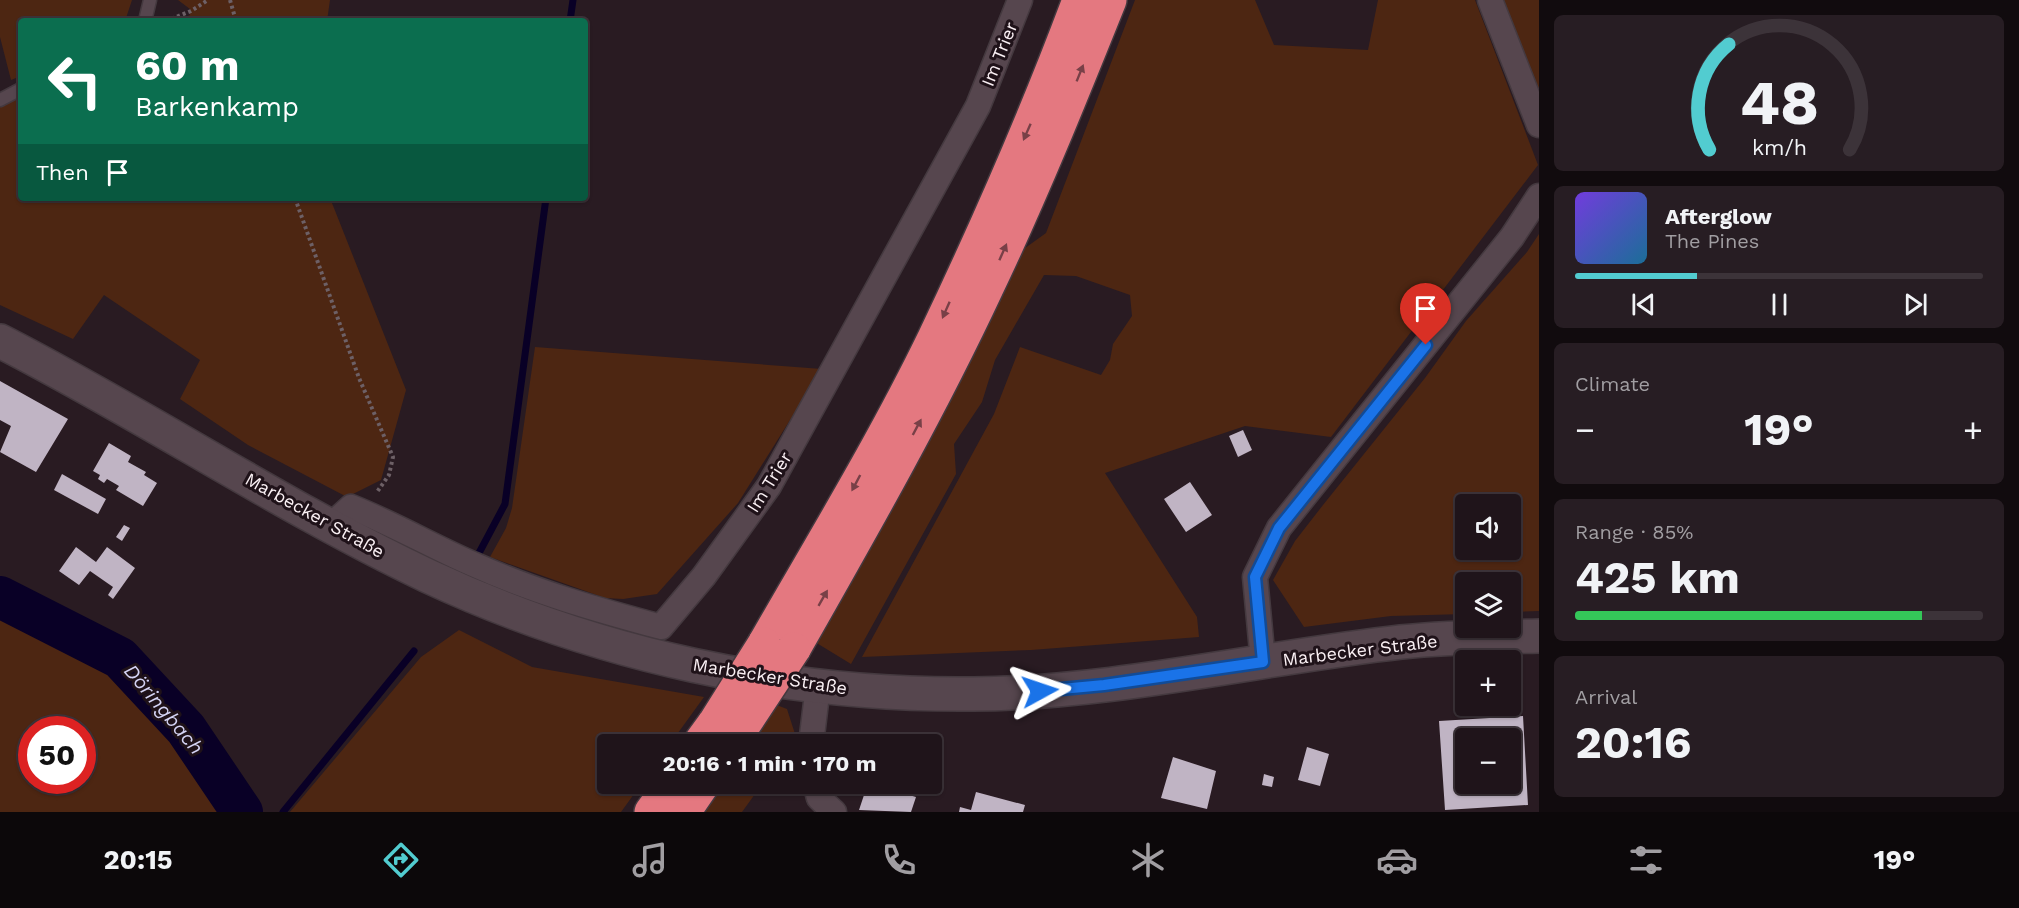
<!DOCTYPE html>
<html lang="en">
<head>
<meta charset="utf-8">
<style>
  :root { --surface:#1f141a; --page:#271d23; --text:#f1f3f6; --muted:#a19ea2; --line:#3c3339; --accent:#52ccd0 }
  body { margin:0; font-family:"Work Sans",sans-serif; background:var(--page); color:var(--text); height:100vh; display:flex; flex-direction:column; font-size:22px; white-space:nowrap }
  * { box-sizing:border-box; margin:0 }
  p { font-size:20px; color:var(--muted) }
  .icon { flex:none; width:33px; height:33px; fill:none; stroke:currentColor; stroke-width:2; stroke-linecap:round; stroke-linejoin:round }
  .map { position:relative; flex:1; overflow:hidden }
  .details { display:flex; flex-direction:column; gap:15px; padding:15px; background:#110b0e; width:480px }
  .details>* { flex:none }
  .banner { position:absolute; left:18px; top:18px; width:570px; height:183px; border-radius:6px; box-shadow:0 2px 4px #0004,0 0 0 2px var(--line); background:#0b6e4f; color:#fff; overflow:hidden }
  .fabs { position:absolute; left:1455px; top:494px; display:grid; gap:12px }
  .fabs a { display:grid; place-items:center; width:66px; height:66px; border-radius:6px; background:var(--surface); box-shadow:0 2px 4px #0004,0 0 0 2px var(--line); font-size:30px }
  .speed { position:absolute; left:18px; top:716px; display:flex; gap:12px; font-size:30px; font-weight:700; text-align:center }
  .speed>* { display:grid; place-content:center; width:78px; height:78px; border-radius:50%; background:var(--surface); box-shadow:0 2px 4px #0004,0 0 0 2px var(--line); line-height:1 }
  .speed .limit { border:9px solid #d22; background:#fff; color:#111 }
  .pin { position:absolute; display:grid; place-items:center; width:51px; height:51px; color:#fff; margin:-62px -26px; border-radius:50% 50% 50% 0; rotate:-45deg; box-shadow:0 0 6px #0007 }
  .pin .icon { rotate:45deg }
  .me { position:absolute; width:66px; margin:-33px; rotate:85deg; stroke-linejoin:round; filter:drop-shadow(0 0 4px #0008) }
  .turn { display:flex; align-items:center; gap:21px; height:126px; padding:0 18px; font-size:27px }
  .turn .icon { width:78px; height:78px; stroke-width:2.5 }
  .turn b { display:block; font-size:42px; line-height:51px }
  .then { display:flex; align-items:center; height:57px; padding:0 18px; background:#0003; gap:12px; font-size:22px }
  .big { font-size:45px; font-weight:700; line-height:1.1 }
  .details .tile { flex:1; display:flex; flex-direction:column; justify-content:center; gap:9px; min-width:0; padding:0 21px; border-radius:9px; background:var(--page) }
  .details .dial { align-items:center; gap:0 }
  .dial svg { height:156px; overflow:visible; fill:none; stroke:var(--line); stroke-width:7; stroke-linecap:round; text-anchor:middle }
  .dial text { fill:var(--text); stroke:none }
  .song { display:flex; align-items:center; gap:18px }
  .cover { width:72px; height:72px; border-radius:9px; background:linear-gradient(135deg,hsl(260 70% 55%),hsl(200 70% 35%)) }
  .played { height:6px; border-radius:3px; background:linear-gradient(90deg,var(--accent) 30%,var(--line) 30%) }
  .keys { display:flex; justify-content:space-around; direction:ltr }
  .heat { display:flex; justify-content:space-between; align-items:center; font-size:33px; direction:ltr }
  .charge { height:9px; border-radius:4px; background:linear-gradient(90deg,#34c759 85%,var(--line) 0) }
  .trip { position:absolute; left:597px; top:734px; width:345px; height:60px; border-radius:6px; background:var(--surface); box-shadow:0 2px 4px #0004,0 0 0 2px var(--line); font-weight:700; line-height:60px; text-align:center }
  .menu { display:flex; height:96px; justify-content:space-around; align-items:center; background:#0c080a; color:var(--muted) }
  .menu .icon { width:42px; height:42px }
  .menu .selected { color:var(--accent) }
  .menu b { font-size:27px; color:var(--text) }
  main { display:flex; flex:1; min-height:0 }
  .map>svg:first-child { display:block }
  .green { fill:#4d2612; fill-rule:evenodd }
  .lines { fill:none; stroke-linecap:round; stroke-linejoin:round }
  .stream { stroke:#090026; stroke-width:7 }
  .river { stroke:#090026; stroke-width:42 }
  .building { fill:#c0b4c4; fill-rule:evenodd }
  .lane-casing { stroke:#44393f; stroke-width:15 }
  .street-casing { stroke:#44393f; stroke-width:27 }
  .secondary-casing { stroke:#44393f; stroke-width:36 }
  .highway-casing { stroke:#44393f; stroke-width:36 }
  .path { stroke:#6d6066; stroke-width:4; stroke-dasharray:3 3; stroke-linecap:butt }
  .lane { stroke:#56464e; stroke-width:12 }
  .street { stroke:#56464e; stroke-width:24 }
  .secondary { stroke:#56464e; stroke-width:33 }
  .highway { stroke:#e47880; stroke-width:33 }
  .highway-bridge-casing { stroke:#44393f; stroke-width:36; stroke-linecap:butt }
  .highway-bridge { stroke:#e47880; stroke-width:33 }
  .oneway { fill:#784047 }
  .route-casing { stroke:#114b97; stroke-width:15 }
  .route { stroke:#1a73e8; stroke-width:10 }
  .labels { text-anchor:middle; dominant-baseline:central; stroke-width:6; stroke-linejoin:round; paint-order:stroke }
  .street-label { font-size:18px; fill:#faf0f4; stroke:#1f1219 }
  .water-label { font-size:20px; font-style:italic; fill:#d4d3f4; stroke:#1f1219 }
</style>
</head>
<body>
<main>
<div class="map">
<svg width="1539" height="812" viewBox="0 0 1539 812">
  <rect width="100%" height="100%" fill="#291b22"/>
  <path class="green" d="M0,0H132L125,21H21V76L11,80L0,37Z
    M178,0H330L327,21H177L190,15V9Z
    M1135,0H1255L1274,45L1368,50L1378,0H1475L1538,165L1331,437L1245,426L1105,473L1197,617L1199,637L1031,650L862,657L994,414L1020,347L1101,375L1110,360L1113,344L1132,316L1130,295L1076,276L1044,275L995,360L982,402L954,444L956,474L851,664L815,642L922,453L1021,251L1046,233Z
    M1502,0H1539V97Z
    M21,94V198H330L406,390L381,480L347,497L248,445L180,399L200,360L104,295L73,339L0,305V106Z
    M1539,234V611L1511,612L1510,582H1466L1465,614L1391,616L1304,627L1273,580L1295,541L1323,505L1425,378L1466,321L1527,252ZM1466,504H1510V549H1466Z
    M535,347L822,369L738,503L657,594L623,599L605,598L490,557L506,528L512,508Z
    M0,611L73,641L122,674L169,731L223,812H0ZM32,729H82V780H32Z
    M459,630L532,667L704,697L670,744H608V783H642L621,812H290L421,657Z
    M774,704L787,709L795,734V744H749Z
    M723,783H763L742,812H704Z"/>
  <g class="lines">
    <path class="stream" d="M570,21L573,0
      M479,553L505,504L546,198
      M283,812L414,651"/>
    <path class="river" d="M0,597L120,658L186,729L242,812"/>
  </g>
  <path class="building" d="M0,381L68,419L36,472L0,452L11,426L0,420Z
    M1243,430L1252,450L1238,457L1229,436Z
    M109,443L131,456L128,462L146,472L144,475L157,483L143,506L116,490L119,486L107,479L104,483L98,479L100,475L93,471Z
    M62,474L106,499L98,514L54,490Z
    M1190,482L1212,515L1186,532L1164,499Z
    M124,525L130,528L122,541L116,537Z
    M76,547L96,562L107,547L135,568L113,599L108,595L113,587L90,571L79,585L59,571Z
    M1523,716L1528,805L1445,810L1439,721ZM1466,738H1510V783H1466Z
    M1307,747L1329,754L1320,786L1298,780Z
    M1173,757L1216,771L1207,809L1161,798Z
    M1264,774L1274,777L1272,787L1262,785Z
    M868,783L916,797L911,812L859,810Z
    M976,792L1025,805L1023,812H959L960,807L971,810Z"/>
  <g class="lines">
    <g class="lane-casing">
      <path id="lane" d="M145,21L150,0
        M0,100L21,89"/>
    </g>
    <g class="street-casing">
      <path id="street" d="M1490,0L1539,125
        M330,526L351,507C394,524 433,547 475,565C535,592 598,610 661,627L704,576L769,486L978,106L1020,0
        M1263,662L1255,577L1279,528L1512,237L1539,196
        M811,744L818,686
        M815,783L819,798L834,812"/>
    </g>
    <g class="secondary-casing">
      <path id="secondary" d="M0,341C145,415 281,506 428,576C597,655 786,696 973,694C1117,693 1258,658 1401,642C1447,637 1493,637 1539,636"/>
    </g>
    <g class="highway-casing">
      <path id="highway" d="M764,644C822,543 883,443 934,338C987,227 1036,115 1079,0
        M794,649C861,531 929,412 987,288C1032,194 1071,97 1110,0
        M699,744L715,722
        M651,812L672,783
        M684,812L704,783"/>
    </g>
    <path class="path" d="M230,0L236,21
      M166,21L191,11L208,0
      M295,198L359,378L393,457L389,475L377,492"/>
    <use href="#lane" class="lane"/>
    <use href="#street" class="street"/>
    <use href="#secondary" class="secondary"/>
    <use href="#highway" class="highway"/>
    <g class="highway-bridge-casing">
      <path id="highway-bridge" d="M715,722L764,644
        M738,734L794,649"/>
    </g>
    <use href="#highway-bridge" class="highway-bridge"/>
  </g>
  <defs><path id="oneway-solid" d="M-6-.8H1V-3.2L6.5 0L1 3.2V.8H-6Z" transform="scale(1.5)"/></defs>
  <g class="oneway">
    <use href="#oneway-solid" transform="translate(1080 73) rotate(-68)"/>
    <use href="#oneway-solid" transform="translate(1027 132) rotate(114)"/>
    <use href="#oneway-solid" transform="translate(1003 252) rotate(-66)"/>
    <use href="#oneway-solid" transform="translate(946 310) rotate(114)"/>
    <use href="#oneway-solid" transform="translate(917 427) rotate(-62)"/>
    <use href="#oneway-solid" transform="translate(856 483) rotate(118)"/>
    <use href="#oneway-solid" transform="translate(823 598) rotate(-60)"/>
  </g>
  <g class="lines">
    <g class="route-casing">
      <path id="route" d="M1040,691L1104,685L1263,662L1255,577L1279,528L1426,345"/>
    </g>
    <use href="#route" class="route"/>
  </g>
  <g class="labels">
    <g class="street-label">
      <text transform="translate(999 54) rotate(-68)">Im Trier</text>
      <text transform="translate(769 482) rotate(-58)">Im Trier</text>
      <text transform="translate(315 515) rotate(29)">Marbecker Straße</text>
      <text transform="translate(1360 650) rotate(-7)">Marbecker Straße</text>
      <text transform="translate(770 676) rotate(9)">Marbecker Straße</text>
    </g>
    <g class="water-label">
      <text transform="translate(164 709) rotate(50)">Döringbach</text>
    </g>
  </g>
</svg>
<div class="fabs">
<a><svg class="icon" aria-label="sound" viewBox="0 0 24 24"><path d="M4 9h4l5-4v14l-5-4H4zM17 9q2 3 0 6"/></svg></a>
<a><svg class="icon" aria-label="layers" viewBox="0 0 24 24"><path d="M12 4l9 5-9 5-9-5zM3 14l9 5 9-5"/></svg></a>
<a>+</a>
<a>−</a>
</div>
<div class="speed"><div class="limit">50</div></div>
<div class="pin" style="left:1426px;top:345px;background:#d93025"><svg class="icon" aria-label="arrive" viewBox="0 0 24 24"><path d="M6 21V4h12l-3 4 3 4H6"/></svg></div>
<svg class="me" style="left:1040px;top:691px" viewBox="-20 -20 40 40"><path d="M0-17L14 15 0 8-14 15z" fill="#1a73e8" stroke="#fff" stroke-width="4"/></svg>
<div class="trip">20:16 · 1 min · 170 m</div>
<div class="banner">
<div class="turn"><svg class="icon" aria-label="left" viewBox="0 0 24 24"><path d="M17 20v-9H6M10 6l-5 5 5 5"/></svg><div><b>60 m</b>Barkenkamp</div></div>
<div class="then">Then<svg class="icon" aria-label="arrive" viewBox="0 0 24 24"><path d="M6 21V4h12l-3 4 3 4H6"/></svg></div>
</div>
</div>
<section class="details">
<div class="tile dial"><svg viewBox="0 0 100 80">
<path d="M14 69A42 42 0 1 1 86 69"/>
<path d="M14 69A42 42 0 0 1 24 15" stroke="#52ccd0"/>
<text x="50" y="56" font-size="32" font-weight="700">48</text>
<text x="50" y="72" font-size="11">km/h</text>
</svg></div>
<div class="tile">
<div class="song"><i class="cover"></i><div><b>Afterglow</b><p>The Pines</p></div></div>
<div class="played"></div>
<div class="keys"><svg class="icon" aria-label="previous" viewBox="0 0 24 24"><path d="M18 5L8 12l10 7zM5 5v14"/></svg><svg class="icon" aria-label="pause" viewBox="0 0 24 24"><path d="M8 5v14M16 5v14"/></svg><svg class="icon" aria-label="next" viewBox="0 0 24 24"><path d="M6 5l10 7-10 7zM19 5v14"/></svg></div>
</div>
<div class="tile"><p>Climate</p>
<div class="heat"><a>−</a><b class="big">19°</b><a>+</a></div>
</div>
<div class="tile"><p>Range · 85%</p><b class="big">425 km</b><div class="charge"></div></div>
<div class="tile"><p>Arrival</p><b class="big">20:16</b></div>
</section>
</main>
<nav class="menu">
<b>20:15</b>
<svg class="icon selected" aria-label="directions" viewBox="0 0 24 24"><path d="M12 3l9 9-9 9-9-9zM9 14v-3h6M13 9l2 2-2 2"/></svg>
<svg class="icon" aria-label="music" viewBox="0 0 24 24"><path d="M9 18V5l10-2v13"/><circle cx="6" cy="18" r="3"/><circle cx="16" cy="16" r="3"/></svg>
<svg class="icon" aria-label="phone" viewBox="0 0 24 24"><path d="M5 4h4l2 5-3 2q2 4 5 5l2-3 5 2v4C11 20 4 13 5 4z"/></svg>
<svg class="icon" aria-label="climate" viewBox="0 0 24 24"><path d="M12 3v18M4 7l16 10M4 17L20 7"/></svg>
<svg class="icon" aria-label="car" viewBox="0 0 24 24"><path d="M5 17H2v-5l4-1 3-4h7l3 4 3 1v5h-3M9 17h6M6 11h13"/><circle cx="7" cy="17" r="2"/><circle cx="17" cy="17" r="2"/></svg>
<svg class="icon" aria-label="filters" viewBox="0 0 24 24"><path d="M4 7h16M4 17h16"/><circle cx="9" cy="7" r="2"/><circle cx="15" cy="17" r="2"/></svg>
<b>19°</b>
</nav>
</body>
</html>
